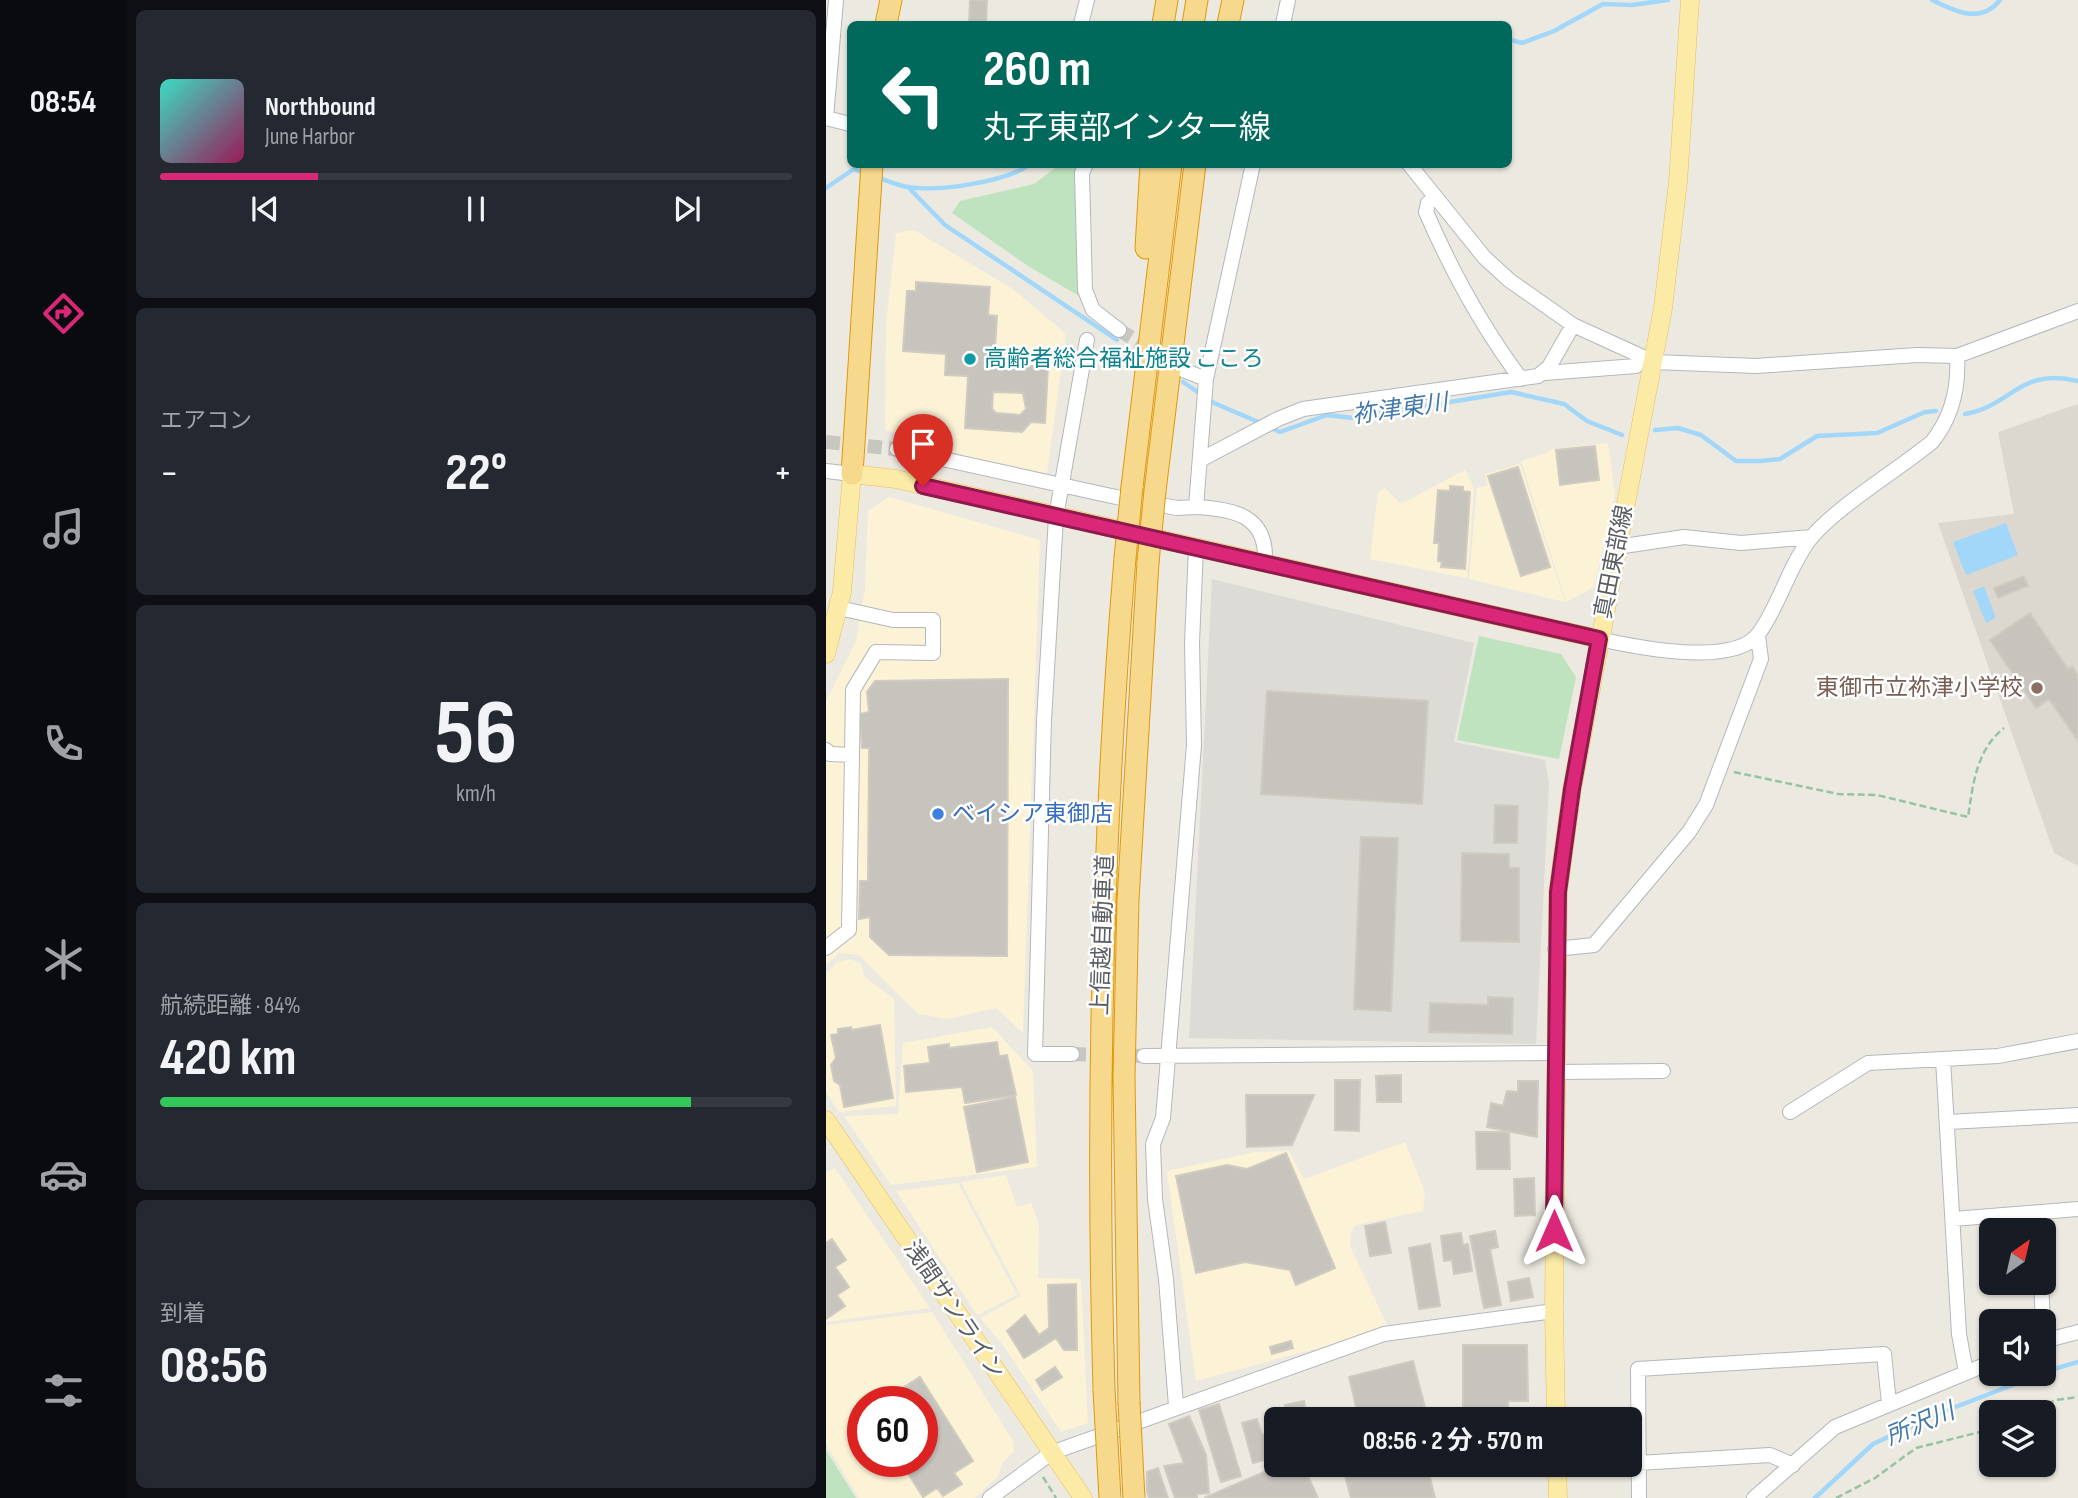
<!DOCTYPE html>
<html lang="ja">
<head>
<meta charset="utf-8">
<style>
  :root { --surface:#171b24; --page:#242831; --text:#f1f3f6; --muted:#9ea1a6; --line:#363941; --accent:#db2777 }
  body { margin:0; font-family:"Sofia Sans Condensed","Noto Sans JP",sans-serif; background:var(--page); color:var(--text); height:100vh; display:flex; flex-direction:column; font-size:26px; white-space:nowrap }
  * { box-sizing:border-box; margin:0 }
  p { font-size:23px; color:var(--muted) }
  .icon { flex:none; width:38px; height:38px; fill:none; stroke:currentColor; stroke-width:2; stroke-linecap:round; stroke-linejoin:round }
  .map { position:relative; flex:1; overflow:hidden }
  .details { display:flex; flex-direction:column; gap:10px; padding:10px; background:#0d0f14; width:700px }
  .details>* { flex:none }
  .banner { position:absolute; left:21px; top:21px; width:665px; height:147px; border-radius:10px; box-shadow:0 2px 5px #0004; background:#00695c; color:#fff; overflow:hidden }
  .needle { width:46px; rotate:34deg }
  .tools { position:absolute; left:1153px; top:1218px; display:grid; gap:14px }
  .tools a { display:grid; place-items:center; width:77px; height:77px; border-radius:10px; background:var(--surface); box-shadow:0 2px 5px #0004; font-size:35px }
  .speed { position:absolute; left:21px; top:1386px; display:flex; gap:14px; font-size:35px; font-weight:700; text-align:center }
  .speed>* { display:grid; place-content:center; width:91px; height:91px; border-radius:50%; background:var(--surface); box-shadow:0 2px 5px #0004; line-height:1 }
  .speed .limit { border:10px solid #d22; background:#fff; color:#111 }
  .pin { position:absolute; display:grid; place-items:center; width:60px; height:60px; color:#fff; margin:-72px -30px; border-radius:50% 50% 50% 0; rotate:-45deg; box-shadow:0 0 7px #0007 }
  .pin .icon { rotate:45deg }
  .me { position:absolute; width:77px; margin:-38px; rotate:0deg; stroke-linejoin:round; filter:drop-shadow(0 0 5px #0008) }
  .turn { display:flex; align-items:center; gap:24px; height:147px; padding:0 21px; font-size:32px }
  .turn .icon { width:91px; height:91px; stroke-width:2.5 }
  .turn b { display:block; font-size:49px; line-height:60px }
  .big { font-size:52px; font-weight:700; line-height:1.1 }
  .details .card { flex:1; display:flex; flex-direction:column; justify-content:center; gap:10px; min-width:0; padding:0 24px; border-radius:10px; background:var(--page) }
  .details .dial { align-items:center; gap:0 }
  .dial b { font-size:91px; line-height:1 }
  .song { display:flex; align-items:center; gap:21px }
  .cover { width:84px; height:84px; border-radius:10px; background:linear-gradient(135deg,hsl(170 70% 55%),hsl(330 70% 35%)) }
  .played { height:7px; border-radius:4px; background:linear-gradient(90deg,var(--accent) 25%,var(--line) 25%) }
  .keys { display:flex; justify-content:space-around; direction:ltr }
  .heat { display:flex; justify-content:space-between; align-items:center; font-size:38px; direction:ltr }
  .charge { height:10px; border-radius:5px; background:linear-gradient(90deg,#34c759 84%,var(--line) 0) }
  .trip { position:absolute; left:438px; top:1407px; width:378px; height:70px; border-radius:10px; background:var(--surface); box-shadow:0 2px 5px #0004; font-weight:700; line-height:70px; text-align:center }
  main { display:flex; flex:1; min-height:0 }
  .tab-bar { display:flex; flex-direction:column; width:126px; justify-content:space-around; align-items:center; background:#090b0e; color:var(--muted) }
  .tab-bar .icon { width:49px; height:49px }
  .tab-bar .active { color:var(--accent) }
  .tab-bar b { font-size:32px; color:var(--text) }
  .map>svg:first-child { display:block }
  .commercial { fill:#fcf2d6; fill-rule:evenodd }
  .industrial { fill:#dddbd6 }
  .education { fill:#dcd8cf }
  .green { fill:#bfe3be }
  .water { fill:#a2d7fa }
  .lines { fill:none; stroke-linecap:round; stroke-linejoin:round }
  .stream { stroke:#a2d7fa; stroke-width:4.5 }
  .building { fill:#c7c4be; stroke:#d0cbc0; stroke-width:2; fill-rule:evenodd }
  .minor-tunnel { stroke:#c8c6c1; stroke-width:14; stroke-dasharray:14 7; stroke-linecap:butt }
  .minor-casing { stroke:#b4b7bb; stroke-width:16 }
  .major-casing { stroke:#eabe5c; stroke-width:19 }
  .highway-casing { stroke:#e2980b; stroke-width:23 }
  .path { stroke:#98c3a2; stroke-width:2.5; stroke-dasharray:7 3.5; stroke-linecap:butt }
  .minor { stroke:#fff; stroke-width:14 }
  .major { stroke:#fbeba7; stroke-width:18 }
  .highway { stroke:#f7d98d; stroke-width:21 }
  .highway-bridge-casing { stroke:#e2980b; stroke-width:23; stroke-linecap:butt }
  .highway-bridge { stroke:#f7d98d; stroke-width:21 }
  .route-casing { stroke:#8e194d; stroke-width:18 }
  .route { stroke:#db2777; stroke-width:12 }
  .culture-dot { fill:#0f9aa8; stroke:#fff; stroke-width:2.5 }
  .education-dot { fill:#8d6e63; stroke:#fff; stroke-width:2.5 }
  .shop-dot { fill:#3f7fe0; stroke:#fff; stroke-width:2.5 }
  .labels { text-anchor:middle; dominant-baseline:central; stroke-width:5; stroke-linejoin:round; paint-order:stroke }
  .culture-label { font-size:23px; fill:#0d838f; stroke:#fff; text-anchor:start }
  .street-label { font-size:23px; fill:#5a5d61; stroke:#fff }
  .education-label { font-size:23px; fill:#785e54; stroke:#fff; text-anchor:end }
  .shop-label { font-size:23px; fill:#366cbe; stroke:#fff; text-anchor:start }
  .water-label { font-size:24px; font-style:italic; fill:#4278ab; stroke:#fff }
</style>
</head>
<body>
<main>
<nav class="tab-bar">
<b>08:54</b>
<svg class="icon active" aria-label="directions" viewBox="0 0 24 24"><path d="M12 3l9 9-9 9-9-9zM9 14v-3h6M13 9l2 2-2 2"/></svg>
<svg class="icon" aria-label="music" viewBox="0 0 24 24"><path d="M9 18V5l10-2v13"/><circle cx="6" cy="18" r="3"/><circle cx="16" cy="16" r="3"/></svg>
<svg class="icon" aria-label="phone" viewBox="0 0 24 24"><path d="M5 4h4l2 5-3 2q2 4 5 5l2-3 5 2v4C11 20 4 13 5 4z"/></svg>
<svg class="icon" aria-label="climate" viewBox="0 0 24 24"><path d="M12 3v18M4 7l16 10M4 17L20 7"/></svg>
<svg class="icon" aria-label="car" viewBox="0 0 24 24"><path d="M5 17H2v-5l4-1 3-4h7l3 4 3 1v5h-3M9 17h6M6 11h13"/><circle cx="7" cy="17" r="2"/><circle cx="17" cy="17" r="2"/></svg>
<svg class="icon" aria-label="filters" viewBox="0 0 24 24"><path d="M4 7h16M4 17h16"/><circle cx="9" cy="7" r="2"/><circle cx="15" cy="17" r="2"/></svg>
</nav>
<section class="details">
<div class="card">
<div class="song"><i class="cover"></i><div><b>Northbound</b><p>June Harbor</p></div></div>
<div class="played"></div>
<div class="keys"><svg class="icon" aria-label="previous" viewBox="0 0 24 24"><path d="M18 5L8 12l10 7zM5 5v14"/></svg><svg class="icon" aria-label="pause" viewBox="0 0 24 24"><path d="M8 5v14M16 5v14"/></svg><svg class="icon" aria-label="next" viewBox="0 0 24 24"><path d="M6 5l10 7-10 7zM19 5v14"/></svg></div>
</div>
<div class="card"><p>エアコン</p>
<div class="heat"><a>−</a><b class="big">22°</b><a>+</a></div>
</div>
<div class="card dial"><b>56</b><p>km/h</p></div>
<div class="card"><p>航続距離 · 84%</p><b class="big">420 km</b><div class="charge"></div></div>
<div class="card"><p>到着</p><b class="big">08:56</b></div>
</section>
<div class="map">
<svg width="1252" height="1498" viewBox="0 0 1252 1498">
  <rect width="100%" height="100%" fill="#ece9e1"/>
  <path class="commercial" d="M88,230L187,289L240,334L221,473L153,460L59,430L60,323L70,233Z
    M782,443L789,494L768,587L740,602L695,461L721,453L726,449Z
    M694,464L739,602L643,579L651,488L662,485L659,474Z
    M639,470L648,489L641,578L544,559L552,492L559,488L575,504Z
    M63,497L214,540L197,1033L170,1008L122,1019L92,1014L33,955L13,953L0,965V701L30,641L39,588L42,511Z
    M24,959L34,963L39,977L68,999L70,1106L13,1112L0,1092V973L11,962Z
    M166,1027L207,1071L211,1167L65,1185L18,1116L72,1114L77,1043Z
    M579,1142L599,1192L597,1211L530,1225L525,1231L524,1246L563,1329L370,1381L341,1171L429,1152L463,1151L478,1179Z
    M9,1168L104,1308L0,1322V1173Z
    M180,1175L191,1207L205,1203L213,1224L212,1278L255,1279L262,1423L235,1432L177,1345L154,1318L195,1296L135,1182Z
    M132,1183L191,1295L151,1315L70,1191Z
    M106,1312L187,1441L188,1451L177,1462L172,1476L149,1498H33L0,1444V1325ZM37,1402H96V1461H37Z"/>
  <path class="industrial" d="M386,579L648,643L628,742L719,760L723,784L710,1044L363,1038Z"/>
  <path class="education" d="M1252,404V866L1228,853L1112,523L1188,514L1172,432Z"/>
  <path class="green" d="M233,165H251L256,266L253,296L202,266L126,213L134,201L208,184Z
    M653,636L735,654L750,677L733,759L631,740Z
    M0,1450L30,1498H0Z"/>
  <path class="water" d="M1180,523L1192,555L1140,575L1127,542Z
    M1158,586L1170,618L1160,623L1147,591Z"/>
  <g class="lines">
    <path class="stream" d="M1106,0C1130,12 1155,24 1174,0
      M682,39L696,43L728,31L777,4L806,5L842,0
      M50,177C60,180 71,185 81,187C112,192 180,182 205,164
      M82,187L119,225L291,340
      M0,188L28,169L38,173
      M357,382L388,403L437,424
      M1139,414C1186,406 1193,367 1252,381
      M445,428L454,432L501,415L527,418L685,392L738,404L761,421L796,435
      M829,430L852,428L875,435L910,461H935L954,459L991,436L1051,433L1099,412L1110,411
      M1218,1372L1252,1362
      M989,1498L1047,1444L1114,1413L1215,1374"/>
  </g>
  <path class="building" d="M144,0H161L160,24H143Z
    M90,282L164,287L162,315L171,316L168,364L222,367L219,423L205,422L196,432L139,428L142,376L119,375L120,354L77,351L81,291H90ZM167,392L197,393L200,409L194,415L170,413L166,409Z
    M769,446L773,480L734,485L730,450Z
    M692,467L724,567L695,576L662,476Z
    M624,486L637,487V491L644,492L639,569L615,567L616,562L612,561L613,543H608L612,490L624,491Z
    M1198,576L1202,586L1172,598L1168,588Z
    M1204,613L1242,669L1246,666L1252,676V741L1223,699L1210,708L1164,640Z
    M182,679L181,956L63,955L44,937V917L33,919L34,881H42L43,748H36L34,714L43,712L41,692L49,681Z
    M441,691L602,701L596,804L435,794Z
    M669,805L692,806L691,843H668Z
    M535,837L572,838L565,1011L528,1009Z
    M636,853L683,854V868H693V942L635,941Z
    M662,997L687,998L686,1034L603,1032L604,1003L662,1005Z
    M54,1025L67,1098L18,1107L14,1085L8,1081L5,1065L10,1058L5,1035L12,1034V1029L25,1027L26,1030Z
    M171,1042L173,1056L181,1055L190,1095L139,1103L136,1087L80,1092L78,1066L104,1063L102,1047L123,1044V1048Z
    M575,1075V1102H551L550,1076Z
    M509,1080H534L533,1131L509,1130Z
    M692,1081H712L711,1137L661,1127L665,1103L677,1106L681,1091L692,1092Z
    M420,1095H488L466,1145L421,1147Z
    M189,1097L202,1162L151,1172L138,1107Z
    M650,1132H683L684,1169H651Z
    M460,1153L509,1268L470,1285L464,1270L419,1262L370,1273L350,1176L401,1165L421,1169Z
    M708,1178L709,1215L689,1216L688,1179Z
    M559,1222L565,1253L544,1256L539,1226Z
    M669,1231L672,1247L664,1249L675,1305L658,1308L644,1236Z
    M635,1233L637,1245L642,1244L646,1271L628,1274L626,1260L618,1261L615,1236Z
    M6,1239L20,1260L9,1267L23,1287L11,1295L19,1306L0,1319V1243Z
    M604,1244L614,1306L593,1309L583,1248Z
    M703,1278L707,1297L685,1301L682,1282Z
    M250,1284L251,1350H238L230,1338L198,1358L181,1331L199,1315L213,1335L223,1328L222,1285Z
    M465,1341L467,1348L446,1354L444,1347Z
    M637,1345H701L702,1401H682V1419H637Z
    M587,1361L602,1419H505L531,1411L523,1377Z
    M229,1367L236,1377L216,1390L210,1380Z
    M94,1377L147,1461L128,1473L136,1484L117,1496L111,1488L97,1497L74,1461H96V1402H55Z
    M478,1401L481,1419H463L459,1405Z
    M393,1404L415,1476L395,1482L373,1410Z
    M363,1416L380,1455L383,1493L371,1494V1498H349L338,1466L358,1463L343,1424Z
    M431,1419L436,1435L449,1431L450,1457L427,1463L416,1423Z
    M454,1465H477L492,1498H378Z
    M516,1465H601L609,1498H525Z
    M332,1468L342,1498H323L321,1492V1472Z"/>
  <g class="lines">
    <path class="minor-tunnel" d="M293,330L350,365
      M0,442L71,449
      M246,1054L318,1056"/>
    <g class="minor-casing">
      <path id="minor" d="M255,24L261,0
        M457,24L462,0
        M0,118L10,0
        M0,118L24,124
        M260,164L256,173L259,290L267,310L293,330
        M583,164L658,257L683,280L747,325L828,362L930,366L1091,355L1131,356L1252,311
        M609,198L602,203L600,212C626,272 656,327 695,379
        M357,370L380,379
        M719,373L810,366
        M71,449L290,497L351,508L370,507L380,379L427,164
        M374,460L452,419L477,409L712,376L723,367L747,325
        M0,471L26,474
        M370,507C409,509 441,516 439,561
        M791,547L858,537L915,543L986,537
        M13,608L67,620H107V653L50,652L27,690L26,755
        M773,639C809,647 909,668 933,633C954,604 962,568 984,539C1010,507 1072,470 1106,442C1126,417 1133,388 1131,356
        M0,750L4,754L26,755L23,930L0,948
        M729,949L768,945L863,832L880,805L935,659L932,636
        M246,1054H209L218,720L230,517L261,340
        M318,1056L730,1053
        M1117,1059L1133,1334L1140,1372
        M730,1072L837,1071
        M964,1112L1042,1063L1172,1056L1252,1041
        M1122,1122L1252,1115
        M1211,1213L1212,1230
        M1127,1219L1252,1209
        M1215,1283L1217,1321
        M1218,1341L1252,1332
        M350,1406L340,1279L329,1199L327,1144L337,1118L368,745L366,643L370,547
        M812,1463L944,1455L967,1465
        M164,1498L225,1453L558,1334L728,1311
        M813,1498L812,1369L1058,1354L1063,1404
        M928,1498L1009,1427L1166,1362"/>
    </g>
    <g class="major-casing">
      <path id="major" d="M0,654L16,592L26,474L70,479L773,639
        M0,1120L257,1498
        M730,1419L728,1311L732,892L746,789L837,308L852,182L864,0
        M731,1465L732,1498"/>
    </g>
    <g class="highway-casing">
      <path id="highway" d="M60,24L65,0
        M337,24L341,0
        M367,24L371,0
        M402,24L407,0
        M320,248L325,164
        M26,474L46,164
        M306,487L345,164
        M329,491L369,164
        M278,1390C270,1112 276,835 299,558
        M303,1402L298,1077L302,900L322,562"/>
    </g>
    <path class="path" d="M908,772L1012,794L1051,795L1142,817C1147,785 1150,750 1178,728
      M1202,1412L1230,1400L1252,1397
      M217,1477L230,1498
      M1010,1498L1049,1478L1090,1448L1166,1429"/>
    <use href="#minor" class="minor"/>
    <use href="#major" class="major"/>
    <use href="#highway" class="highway"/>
    <g class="highway-bridge-casing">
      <path id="highway-bridge" d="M299,558L306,487
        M322,562L329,491
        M278,1390L284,1498
        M303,1402L308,1498"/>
    </g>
    <use href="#highway-bridge" class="highway-bridge"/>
  </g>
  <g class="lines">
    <g class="route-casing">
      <path id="route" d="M97,486L773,639L746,789L732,892L728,1231"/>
    </g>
    <use href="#route" class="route"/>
  </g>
  <circle class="culture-dot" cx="144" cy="359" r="7"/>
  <circle class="education-dot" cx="1211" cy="688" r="7"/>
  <circle class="shop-dot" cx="112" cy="814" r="7"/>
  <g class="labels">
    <g class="culture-label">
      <text x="158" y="359">高齢者総合福祉施設 こころ</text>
    </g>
    <g class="street-label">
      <text transform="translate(788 562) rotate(-79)">真田東部線</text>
      <text transform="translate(277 935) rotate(-88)">上信越自動車道</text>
      <text transform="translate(128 1310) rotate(56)">浅間サンライン</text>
    </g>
    <g class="education-label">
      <text x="1197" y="688">東御市立祢津小学校</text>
    </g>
    <g class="shop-label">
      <text x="126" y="814">ベイシア東御店</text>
    </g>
    <g class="water-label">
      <text transform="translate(574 409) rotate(-8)">祢津東川</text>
      <text transform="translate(1094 1424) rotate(-23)">所沢川</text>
    </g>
  </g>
</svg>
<div class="tools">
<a><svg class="needle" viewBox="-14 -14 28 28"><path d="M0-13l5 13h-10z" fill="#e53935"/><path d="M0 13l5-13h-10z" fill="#9ea1a6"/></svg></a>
<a><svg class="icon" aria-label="sound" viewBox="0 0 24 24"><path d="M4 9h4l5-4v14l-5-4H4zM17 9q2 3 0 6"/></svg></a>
<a><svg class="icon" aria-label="layers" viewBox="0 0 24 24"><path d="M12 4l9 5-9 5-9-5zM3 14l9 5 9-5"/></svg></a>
</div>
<div class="speed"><div class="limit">60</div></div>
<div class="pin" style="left:97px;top:486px;background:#d93025"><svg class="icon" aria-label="arrive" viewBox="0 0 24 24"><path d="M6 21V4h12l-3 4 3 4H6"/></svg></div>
<svg class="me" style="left:728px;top:1231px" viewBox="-20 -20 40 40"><path d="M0-17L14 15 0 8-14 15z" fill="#db2777" stroke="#fff" stroke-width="4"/></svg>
<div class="trip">08:56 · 2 分 · 570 m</div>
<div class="banner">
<div class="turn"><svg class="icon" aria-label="left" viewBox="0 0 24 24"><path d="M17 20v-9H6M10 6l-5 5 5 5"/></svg><div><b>260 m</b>丸子東部インター線</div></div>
</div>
</div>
</main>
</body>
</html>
